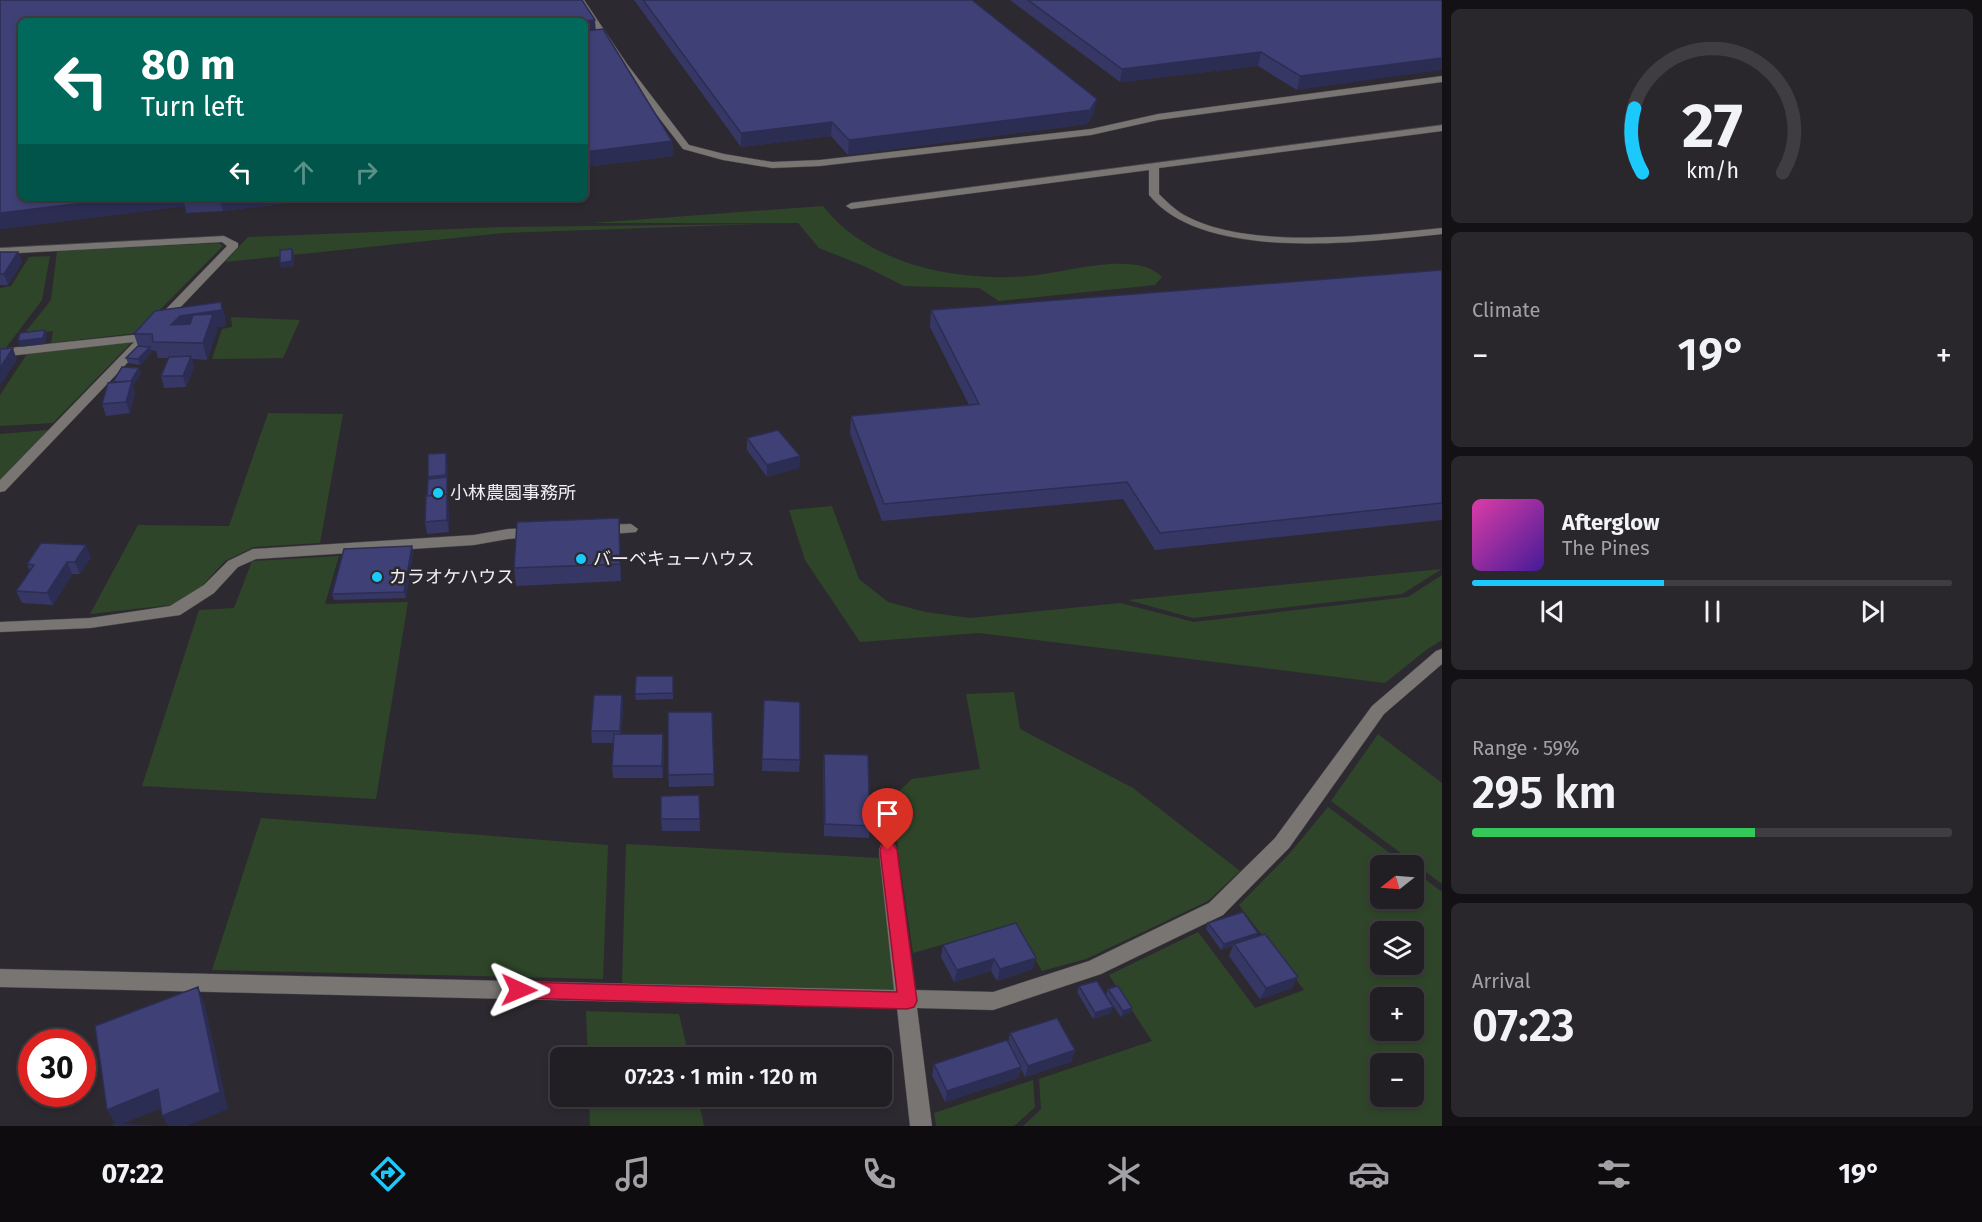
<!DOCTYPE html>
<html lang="en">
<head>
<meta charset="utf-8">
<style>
  :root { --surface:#221f24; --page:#2a272c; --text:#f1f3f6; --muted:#a2a2a6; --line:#3f3d41; --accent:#1cc9fc }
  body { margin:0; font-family:"Fira Sans","Noto Sans JP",sans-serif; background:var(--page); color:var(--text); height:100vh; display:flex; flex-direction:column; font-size:22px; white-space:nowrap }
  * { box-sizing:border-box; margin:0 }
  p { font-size:20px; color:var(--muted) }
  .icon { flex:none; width:33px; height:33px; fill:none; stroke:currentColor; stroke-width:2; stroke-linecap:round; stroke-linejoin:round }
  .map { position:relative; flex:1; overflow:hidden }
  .panel { display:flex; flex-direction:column; gap:9px; padding:9px; background:#131114; width:540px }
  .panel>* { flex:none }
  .top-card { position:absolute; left:18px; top:18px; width:570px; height:183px; border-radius:9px; box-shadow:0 3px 9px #0003,0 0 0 2px var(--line); background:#00695c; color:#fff; overflow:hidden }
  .needle { width:39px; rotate:253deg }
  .fabs { position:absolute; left:1370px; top:855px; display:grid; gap:12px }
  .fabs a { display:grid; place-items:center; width:54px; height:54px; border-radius:9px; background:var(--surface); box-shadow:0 3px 9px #0003,0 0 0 2px var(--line); font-size:30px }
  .speed { position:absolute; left:18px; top:1029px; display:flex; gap:12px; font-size:30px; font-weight:700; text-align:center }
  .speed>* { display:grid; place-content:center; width:78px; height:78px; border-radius:50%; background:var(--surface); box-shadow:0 3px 9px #0003,0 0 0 2px var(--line); line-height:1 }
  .speed .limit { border:9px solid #d22; background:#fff; color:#111 }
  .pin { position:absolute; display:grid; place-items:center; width:51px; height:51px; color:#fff; margin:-62px -26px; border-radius:50% 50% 50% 0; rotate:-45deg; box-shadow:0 0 6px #0007 }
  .pin .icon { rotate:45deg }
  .me { position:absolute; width:66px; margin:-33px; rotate:91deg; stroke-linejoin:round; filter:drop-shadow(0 0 4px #0008) }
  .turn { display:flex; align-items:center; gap:21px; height:126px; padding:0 24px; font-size:27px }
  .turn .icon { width:78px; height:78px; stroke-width:2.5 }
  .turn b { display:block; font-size:42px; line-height:51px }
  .lanes { display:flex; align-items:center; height:57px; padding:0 24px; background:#0003; justify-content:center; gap:30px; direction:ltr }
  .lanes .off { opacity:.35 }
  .big { font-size:45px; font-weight:600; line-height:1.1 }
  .panel .tile { flex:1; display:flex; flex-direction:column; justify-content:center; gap:9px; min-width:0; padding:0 21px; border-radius:9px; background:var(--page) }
  .panel .dial { align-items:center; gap:0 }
  .dial svg { height:156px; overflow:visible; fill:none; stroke:var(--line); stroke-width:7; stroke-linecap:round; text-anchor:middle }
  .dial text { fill:var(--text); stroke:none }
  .song { display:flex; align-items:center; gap:18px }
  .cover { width:72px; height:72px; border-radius:9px; background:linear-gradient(135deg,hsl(320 70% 55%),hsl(260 70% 35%)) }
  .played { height:6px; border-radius:3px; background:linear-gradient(90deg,var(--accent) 40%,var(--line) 40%) }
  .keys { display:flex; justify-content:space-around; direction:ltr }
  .heat { display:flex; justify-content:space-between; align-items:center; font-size:33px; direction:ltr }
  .charge { height:9px; border-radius:4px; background:linear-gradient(90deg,#34c759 59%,var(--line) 0) }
  .trip { position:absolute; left:550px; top:1047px; width:342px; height:60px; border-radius:9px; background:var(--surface); box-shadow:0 3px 9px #0003,0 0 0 2px var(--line); font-weight:600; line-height:60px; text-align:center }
  .menu { display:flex; height:96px; justify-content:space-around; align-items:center; background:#0e0c0e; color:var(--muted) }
  .menu .icon { width:42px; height:42px }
  .menu .current { color:var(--accent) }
  .menu b { font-size:27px; color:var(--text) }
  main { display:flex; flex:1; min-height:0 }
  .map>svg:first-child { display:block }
  .green { fill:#2f4529; fill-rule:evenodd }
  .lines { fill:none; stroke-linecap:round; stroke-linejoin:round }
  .minor-casing { stroke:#49454b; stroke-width:1 }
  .minor { fill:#787572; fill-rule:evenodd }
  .wall { fill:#363765 }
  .shaded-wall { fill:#2c2d52 }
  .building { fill:#3f4075; stroke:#2c2d52; stroke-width:1.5 }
  .route { fill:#e11d48; stroke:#92132f; stroke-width:1.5 }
  .poi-dot { fill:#1cc9fc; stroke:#2d2930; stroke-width:2 }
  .labels { text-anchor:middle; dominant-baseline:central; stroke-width:5; stroke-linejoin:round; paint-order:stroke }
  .poi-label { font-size:18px; fill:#f2eff4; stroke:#2d2930; text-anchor:start }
</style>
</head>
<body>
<main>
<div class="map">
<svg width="1442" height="1126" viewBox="0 0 1442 1126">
  <rect width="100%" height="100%" fill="#2d2930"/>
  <path class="green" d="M823,206C869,265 956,282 1028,276C1063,274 1135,249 1162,277L1155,285L999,301L979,288L904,286L864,266L819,248L798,223H592Z
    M761,224L503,233L225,262L248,237L503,227Z
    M219,243L223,246L137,333L51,343L53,331L23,335L51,300L57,251Z
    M50,256L42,300L5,349L0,350V288L11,286L29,257Z
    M231,317L300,320L283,358L212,359L222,329L232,327Z
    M132,342L53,423L0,426V395L27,354Z
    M268,413L343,414L320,543L254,547L225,561L201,587L171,605L90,614L138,525L229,526Z
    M48,430L0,480V434Z
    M832,506L859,579L888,602L925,612L970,618L1120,603L1194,622L1408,597L1442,575V640L1426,650L1385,683L979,633L860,642L805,560L789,510Z
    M339,556L325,604L408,602L376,799L142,786L199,610L234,608L252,561Z
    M1442,569L1402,594L1193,618L1128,600Z
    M1014,692L1020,729L1133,788L1240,871L1208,901L1086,959L1042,971L1014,924L913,953L898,852L896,794L912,779L980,769L966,694Z
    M1378,734L1442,783V884L1331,801Z
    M1328,807L1406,865L1380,866V898H1413V870L1442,892V1126H1023L1041,1109L1039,1079L1152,1041L1109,975L1198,932L1255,1008L1304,990L1239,905L1290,853ZM1380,932H1413V964H1380ZM1380,998H1413V1030H1380ZM1380,1064H1413V1096H1380Z
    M261,818L608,845L603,979L212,970Z
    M626,844L880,858L895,993L622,983Z
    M586,1011L679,1014L689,1057H588Z
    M1033,1080L1035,1107L1014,1126H936L934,1113Z
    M589,1097H698L704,1126H590Z"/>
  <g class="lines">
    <g class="minor-casing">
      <path id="minor" d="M576,0H584L627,64L689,145L724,154L772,162L820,160L1091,129L1158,114L1442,76V82L1158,120L1091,135L820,166L772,168L723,160L683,149L621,68Z
        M1442,125V131L1159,168V194C1167,202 1174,209 1184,215C1248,251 1371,235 1442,228V234C1364,242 1204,263 1149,195V170L851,209L846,206L851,203Z
        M224,236L238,243V247L5,491L0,492V480L134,342L0,357V349L142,334L227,246L222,242L0,254V248Z
        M631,524L638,529L636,532L600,535L593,530L600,525Z
        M537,528L542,530L544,533L542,536L508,539L474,545L256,559L238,567L214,593L180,615L90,628L0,632V622L90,618L170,606L204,585L228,561L253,549L474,535L508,529Z
        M1442,649V664L1384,714L1289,848L1223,915L1101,974L993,1010L917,1008L932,1126H910L897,1008L0,987V969L894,990L879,850L881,845L888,842L895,845L897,850L915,990L993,992L1089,961L1209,903L1275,838L1372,706L1436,651Z"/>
    </g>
    <use href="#minor" class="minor"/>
  </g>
  <path class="wall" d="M0,0H582L595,20V30L603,29L672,141L673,156L585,167V21H21V198H330L223,211L186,213L185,206L0,229Z
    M634,0H972L1094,113L1087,124L848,155L831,136L741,147Z
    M1010,0H1442L1297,90L1258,66L1120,82Z
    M0,252H18L22,262L8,285H0Z
    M1442,270V520L1155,550L1123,499L882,521L850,433L851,416L969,405L930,327L931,310Z
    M221,302L225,318L226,326L216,327L217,330L207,360L192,359L194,367L186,387L164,388L161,376L169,358H158L156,351L151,350V353L140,365L128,363L126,358L138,346L134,334Z
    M141,373L133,386L135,392L130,413L106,416L102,404L113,383Z
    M747,438L800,456L799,468L767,477L747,450Z
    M428,454L447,459L449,532L427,534L425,522L428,479Z
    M620,535L621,581L516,586L514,568Z
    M413,552L406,598L334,600L332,594Z
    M91,557L80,574H72L53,605L22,603L16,591L30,571L27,564Z
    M673,676V699L636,700L635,694Z
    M622,695L623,707L621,734L664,746L663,778H613L612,766L614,743H592L591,731Z
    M764,700L800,760L799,772L762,771Z
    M712,712L714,786L669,787L668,775Z
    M824,754L870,826L869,838L824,836L823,766Z
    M699,795L700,831H662L661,819Z
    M1208,923L1256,937L1292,988L1260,999L1229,956L1233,946L1221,950L1206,929Z
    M943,945L1033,969L997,981L991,971L954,982L941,957Z
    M1079,986L1111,1013L1093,1019L1077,992Z
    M1108,989L1130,1013L1121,1017L1106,995Z
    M1010,1033L1075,1050L1071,1062L1025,1077L1021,1069L1018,1078L945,1102L932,1075L934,1064L1008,1043Z"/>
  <path class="shaded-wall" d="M595,20L596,33L585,34V21Z
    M1261,52L1258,66L1120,82L1122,69Z
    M1442,58V70L1297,90L1300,76Z
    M1097,99L1094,113L1087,124L848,155L849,140Z
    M832,122L831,136L741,147V133Z
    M672,141L673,156L585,167V152Z
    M125,198H182L185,206L0,229V213Z
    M219,198H330L223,211Z
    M292,249L294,254V266L281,268L280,263Z
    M18,252L22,262L8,285L4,274Z
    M221,302L225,318L226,326L216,327L217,330L207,360L203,343L171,325L180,316Z
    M45,330L47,335L45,344L20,347L18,341Z
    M150,347L151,353L140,365L138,359Z
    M13,348L17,360L0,386V368Z
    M191,356L194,367L186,387L183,376Z
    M139,368L141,373L133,386L135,392L130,413L126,402L130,382Z
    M446,453L447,459L449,532L447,520Z
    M800,456L799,468L767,477V465Z
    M619,518L620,535L621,581L620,564Z
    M86,545L91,557L80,574L75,562Z
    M412,546L413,552L406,598L404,592Z
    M67,562L72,574L53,605L47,593Z
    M622,695L623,707L621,743L620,731Z
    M663,734L664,746L663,778L662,766Z
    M1258,933L1255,938L1234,944L1233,946L1221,950L1224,944Z
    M1036,958L1033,969L997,981L1000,969Z
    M994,959L991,971L954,982L957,970Z
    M1298,977L1292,988L1260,999L1266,988Z
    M198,987L205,1005L228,1109L187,1126H168L162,1116Z
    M1113,1007L1111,1013L1093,1019L1095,1013Z
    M1132,1008L1130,1013L1121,1017L1123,1011Z
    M1075,1050L1071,1062L1025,1077L1028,1066Z
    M1021,1067L1018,1078L945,1102L947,1091Z
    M158,1089L167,1106L117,1126L107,1110Z"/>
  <path class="building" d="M0,0H582L595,20L585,21H21V198H125L0,213Z
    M643,0H972L1097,99L1090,110L849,140L832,122L741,133Z
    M1028,0H1442V58L1300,76L1261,52L1122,69Z
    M603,29L672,141L585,152V31Z
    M292,249V261L280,263V250Z
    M0,252H18L4,274H0Z
    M1442,270V503L1160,533L1127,482L884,504L851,416L979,404L931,310Z
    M221,302L222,310L180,316L171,325L190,324L193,315L213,314L203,343L153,342L152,334H134L155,311Z
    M45,330L43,338L18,341L20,333Z
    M138,346L150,347L138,359L126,358Z
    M13,348L0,368V349Z
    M191,356L183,376H161L169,357Z
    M122,367L139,368L131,381L113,382Z
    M132,381L126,402L102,404L108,383Z
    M778,430L800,456L767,465L747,438Z
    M446,453V475L428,477V454Z
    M447,477V494L427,496L428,479Z
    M447,494V520L425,522L426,496Z
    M619,518L620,564L514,568L517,522Z
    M41,543L86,545L75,562H67L47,593L16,591L34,565L27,564Z
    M412,546L404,592L332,594L344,549Z
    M636,676H673V693L635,694Z
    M594,695H622L620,731H591Z
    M764,700L800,702V760L762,759Z
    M668,712H712L714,774L668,775Z
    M614,734H663L662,766H612Z
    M824,754L868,755L870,826L825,824Z
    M699,795L700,819H661V796Z
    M1243,912L1258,933L1224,944L1208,923Z
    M1016,923L1036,958L1000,969L994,959L957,970L943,945Z
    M1265,934L1298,977L1266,988L1234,944Z
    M1097,981L1113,1007L1095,1013L1079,986Z
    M1118,986L1132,1008L1123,1011L1108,989Z
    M198,987L220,1092L162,1116L158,1089L107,1110L95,1026Z
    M1057,1018L1075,1050L1028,1066L1010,1033Z
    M1007,1040L1021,1067L947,1091L934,1064Z
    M114,1124L153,1126H113Z"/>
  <path class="route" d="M888,843L894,845L897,850L917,1001L914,1007L907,1009L519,998L513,996L510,990L513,984L519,982L897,992L880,850L882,845Z"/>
  <g class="poi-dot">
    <circle cx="438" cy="493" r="6"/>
    <circle cx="581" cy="559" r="6"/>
    <circle cx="377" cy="577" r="6"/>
  </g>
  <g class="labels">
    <g class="poi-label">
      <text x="450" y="493">小林農園事務所</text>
      <text x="593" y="559">バーベキューハウス</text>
      <text x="389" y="577">カラオケハウス</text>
    </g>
  </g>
</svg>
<div class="fabs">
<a><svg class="needle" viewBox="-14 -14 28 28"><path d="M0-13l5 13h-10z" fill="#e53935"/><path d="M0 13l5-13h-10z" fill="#a2a2a6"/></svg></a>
<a><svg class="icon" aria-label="layers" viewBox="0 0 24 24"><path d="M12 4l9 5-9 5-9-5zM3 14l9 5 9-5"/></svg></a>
<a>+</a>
<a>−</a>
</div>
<div class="speed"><div class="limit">30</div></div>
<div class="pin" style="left:888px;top:850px;background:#d93025"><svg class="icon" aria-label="arrive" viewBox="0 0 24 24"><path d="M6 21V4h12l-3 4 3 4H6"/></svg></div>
<svg class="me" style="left:519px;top:990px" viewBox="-20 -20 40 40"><path d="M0-17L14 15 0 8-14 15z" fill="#e11d48" stroke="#fff" stroke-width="4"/></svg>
<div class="trip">07:23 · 1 min · 120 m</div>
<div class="top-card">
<div class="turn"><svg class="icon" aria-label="left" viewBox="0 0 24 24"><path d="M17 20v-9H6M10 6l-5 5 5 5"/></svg><div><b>80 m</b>Turn left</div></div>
<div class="lanes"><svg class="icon" aria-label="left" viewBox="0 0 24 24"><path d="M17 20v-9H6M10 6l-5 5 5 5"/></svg><svg class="icon off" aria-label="ahead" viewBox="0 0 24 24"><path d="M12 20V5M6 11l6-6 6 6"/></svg><svg class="icon off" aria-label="right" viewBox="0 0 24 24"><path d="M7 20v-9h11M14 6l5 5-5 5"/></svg></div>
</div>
</div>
<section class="panel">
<div class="tile dial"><svg viewBox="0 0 100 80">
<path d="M14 69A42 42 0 1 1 86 69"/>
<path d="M14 69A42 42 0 0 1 10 36" stroke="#1cc9fc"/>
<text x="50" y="56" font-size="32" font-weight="700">27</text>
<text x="50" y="72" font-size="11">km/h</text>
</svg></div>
<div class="tile"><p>Climate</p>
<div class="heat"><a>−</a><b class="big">19°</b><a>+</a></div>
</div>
<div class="tile">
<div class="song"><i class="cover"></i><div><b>Afterglow</b><p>The Pines</p></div></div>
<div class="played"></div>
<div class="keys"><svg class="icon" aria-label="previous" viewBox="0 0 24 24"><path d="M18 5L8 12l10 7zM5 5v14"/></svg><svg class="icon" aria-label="pause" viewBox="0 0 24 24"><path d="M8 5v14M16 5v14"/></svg><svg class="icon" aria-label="next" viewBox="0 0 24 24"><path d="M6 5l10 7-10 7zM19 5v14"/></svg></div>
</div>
<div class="tile"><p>Range · 59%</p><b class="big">295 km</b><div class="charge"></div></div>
<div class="tile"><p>Arrival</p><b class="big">07:23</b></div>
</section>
</main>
<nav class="menu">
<b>07:22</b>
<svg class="icon current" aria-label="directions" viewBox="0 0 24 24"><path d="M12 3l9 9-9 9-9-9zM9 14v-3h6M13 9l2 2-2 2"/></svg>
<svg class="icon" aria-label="music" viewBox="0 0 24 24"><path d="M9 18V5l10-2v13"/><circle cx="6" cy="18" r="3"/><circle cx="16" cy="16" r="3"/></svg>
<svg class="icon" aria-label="phone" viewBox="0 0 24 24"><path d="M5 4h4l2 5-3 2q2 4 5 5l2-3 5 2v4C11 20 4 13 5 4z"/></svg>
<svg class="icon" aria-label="climate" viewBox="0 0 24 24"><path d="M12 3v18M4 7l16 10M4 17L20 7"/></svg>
<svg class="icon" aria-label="car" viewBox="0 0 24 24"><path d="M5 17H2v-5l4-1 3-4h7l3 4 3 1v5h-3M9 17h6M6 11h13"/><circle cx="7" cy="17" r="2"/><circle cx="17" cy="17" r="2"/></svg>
<svg class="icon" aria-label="filters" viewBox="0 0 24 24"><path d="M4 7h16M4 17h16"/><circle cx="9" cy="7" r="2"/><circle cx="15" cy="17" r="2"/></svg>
<b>19°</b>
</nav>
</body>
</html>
